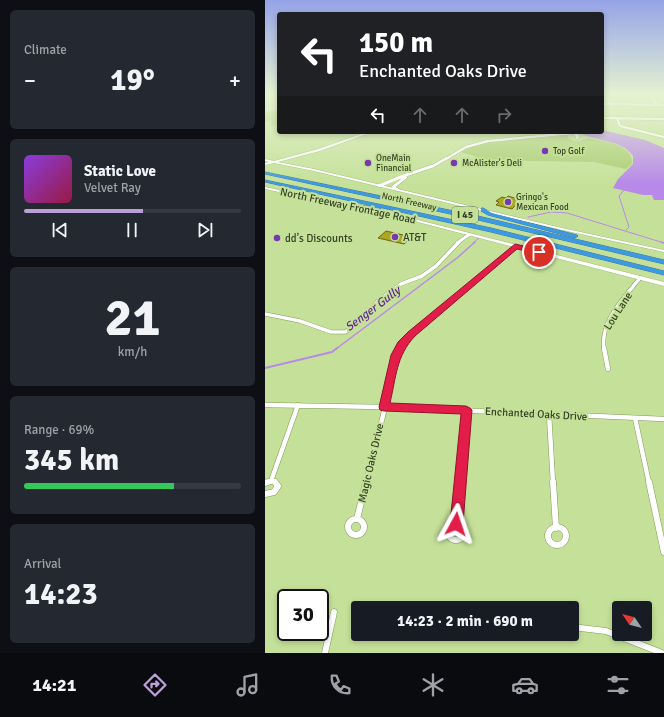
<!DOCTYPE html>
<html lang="en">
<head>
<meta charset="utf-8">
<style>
  :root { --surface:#171b24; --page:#242831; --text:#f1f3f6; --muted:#9ea1a6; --line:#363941; --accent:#bb9fd6 }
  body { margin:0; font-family:Signika,sans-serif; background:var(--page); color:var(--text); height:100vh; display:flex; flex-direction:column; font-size:15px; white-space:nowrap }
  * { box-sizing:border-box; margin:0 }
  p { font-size:13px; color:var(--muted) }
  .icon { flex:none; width:22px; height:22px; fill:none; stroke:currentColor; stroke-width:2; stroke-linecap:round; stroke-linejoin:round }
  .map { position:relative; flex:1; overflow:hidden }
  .side { display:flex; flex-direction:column; gap:10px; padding:10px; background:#0d0f14; width:265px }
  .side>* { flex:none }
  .hud { position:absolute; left:12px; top:12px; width:327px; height:122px; border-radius:4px; box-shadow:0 2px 6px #0003; background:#202124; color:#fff; overflow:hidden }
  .needle { width:26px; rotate:305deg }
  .fabs { position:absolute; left:347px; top:601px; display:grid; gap:8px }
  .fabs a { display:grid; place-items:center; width:40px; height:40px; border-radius:4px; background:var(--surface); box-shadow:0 2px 6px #0003; font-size:20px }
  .speed { position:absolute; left:12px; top:589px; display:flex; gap:8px; font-size:20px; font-weight:700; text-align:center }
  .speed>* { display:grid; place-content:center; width:52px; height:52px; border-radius:50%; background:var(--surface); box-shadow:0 2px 6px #0003; line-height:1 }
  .speed .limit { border:2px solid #111; border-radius:6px; background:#fff; color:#111 }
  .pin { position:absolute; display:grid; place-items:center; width:34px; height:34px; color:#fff; margin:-17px; border:2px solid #fff; border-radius:50%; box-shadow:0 1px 4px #0007 }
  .me { position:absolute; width:44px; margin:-22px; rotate:5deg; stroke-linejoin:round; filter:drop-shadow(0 0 3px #0008) }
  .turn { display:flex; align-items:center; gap:14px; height:84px; padding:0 16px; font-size:18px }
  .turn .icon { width:52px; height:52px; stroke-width:2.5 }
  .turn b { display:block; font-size:28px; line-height:34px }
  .lanes { display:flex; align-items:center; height:38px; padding:0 16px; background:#0003; justify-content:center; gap:20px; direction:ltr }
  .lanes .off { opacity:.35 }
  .big { font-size:30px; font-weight:700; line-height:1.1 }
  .side .widget { flex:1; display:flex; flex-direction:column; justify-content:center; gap:6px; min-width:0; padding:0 14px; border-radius:6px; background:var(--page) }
  .side .dial { align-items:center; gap:0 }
  .dial b { font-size:52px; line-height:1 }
  .song { display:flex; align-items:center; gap:12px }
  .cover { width:48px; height:48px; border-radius:6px; background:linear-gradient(135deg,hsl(270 70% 55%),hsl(340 70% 35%)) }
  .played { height:4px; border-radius:2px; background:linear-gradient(90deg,var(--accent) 55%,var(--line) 55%) }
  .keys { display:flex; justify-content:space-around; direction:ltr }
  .heat { display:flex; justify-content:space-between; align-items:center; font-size:22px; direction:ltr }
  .charge { height:6px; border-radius:3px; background:linear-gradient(90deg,#34c759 69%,var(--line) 0) }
  .trip { position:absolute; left:86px; top:601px; width:228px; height:40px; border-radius:4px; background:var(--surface); box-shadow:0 2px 6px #0003; font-weight:700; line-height:40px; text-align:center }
  .tabs { display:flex; height:64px; justify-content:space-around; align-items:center; background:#090b0e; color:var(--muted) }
  .tabs .icon { width:28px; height:28px }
  .tabs .on { color:var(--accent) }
  .tabs b { font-size:18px; color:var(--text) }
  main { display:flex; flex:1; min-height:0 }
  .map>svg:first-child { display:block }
  .green { fill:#aacd71 }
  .water { fill:#b889e8 }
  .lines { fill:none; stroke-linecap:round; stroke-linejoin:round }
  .stream-far2 { stroke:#b889e8; stroke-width:1 }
  .stream-far1 { stroke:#b889e8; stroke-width:1.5 }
  .stream { stroke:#b889e8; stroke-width:2 }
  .building { fill:#ada620; stroke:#6c6715 }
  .street-far4-casing { stroke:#819b56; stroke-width:3 }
  .street-far3-casing { stroke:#819b56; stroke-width:3.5 }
  .street-far2-casing { stroke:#819b56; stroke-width:4.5 }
  .street-far1-casing { stroke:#819b56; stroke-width:5.5 }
  .street-casing { stroke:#819b56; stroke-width:7 }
  .secondary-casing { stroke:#819b56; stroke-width:0.5 }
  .highway-casing { stroke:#3a7ba0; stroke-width:1 }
  .street-far4 { stroke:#fff; stroke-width:2.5 }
  .street-far3 { stroke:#fff; stroke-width:3 }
  .street-far2 { stroke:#fff; stroke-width:3.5 }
  .street-far1 { stroke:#fff; stroke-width:4.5 }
  .street { stroke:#fff; stroke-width:6 }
  .secondary { fill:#fff; fill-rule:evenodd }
  .highway { fill:#3c99e2; fill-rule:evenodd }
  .route { fill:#e11d48; stroke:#92132f }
  .poi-dot { fill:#7939ae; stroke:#c5e199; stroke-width:1.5 }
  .labels { text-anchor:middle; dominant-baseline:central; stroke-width:4; stroke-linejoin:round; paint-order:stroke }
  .far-poi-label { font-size:9px; fill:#364224; stroke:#c5e199; text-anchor:start }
  .far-street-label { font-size:9px; fill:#364224; stroke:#c5e199 }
  .shield { fill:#c5e199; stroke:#617247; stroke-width:1 }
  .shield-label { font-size:10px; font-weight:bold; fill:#364224 }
  .street-label { font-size:11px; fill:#364224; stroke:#c5e199 }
  .poi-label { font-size:11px; fill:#364224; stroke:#c5e199; text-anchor:start }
  .water-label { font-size:12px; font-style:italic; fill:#642594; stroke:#c5e199 }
</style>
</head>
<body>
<main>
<section class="side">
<div class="widget"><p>Climate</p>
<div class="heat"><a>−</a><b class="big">19°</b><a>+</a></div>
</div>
<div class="widget">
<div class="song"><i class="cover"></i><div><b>Static Love</b><p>Velvet Ray</p></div></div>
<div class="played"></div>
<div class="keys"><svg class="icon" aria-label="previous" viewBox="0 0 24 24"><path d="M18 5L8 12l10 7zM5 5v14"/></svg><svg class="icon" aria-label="pause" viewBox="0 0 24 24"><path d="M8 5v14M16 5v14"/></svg><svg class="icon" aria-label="next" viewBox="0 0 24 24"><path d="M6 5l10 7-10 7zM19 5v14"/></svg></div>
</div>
<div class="widget dial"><b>21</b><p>km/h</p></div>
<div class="widget"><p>Range · 69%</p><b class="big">345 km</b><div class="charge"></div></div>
<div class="widget"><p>Arrival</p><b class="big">14:23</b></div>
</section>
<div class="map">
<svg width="399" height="653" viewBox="0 0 399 653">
  <rect width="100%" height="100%" fill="#c5e199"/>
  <path class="green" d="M14,108V126L5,125L7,122H0V112L12,110Z
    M303,135V138C310,142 315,142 322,138C338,141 369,144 367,164L361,169L329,162L222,160L196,152C225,134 270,141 303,135Z"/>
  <path class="water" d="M337,130L380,140L399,148V200H389L387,195H378L348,188L353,179L368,164V156C357,139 330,142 313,132H337Z"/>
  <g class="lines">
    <path class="stream-far2" d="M359,190L354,196L364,227L361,230
      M263,217L286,212L302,213L399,243
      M208,243L214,238"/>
    <path class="stream-far1" d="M396,242L399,243
      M71,349L192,258L210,242"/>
    <path class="stream" d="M0,368L67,352L72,348"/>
  </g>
  <path class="building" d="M243,196L256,200L247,209L231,205L234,202L231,201L237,197L241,198Z
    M121,231L147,237L139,244L113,238Z"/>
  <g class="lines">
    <g class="street-far4-casing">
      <path id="street-far4" d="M340,93L345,104
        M384,93L392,105
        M337,104L399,105
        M337,118L399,119
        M352,119L355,126L399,137
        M307,132L313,136L312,138
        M181,159L201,147L223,141L308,133"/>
    </g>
    <g class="street-far3-casing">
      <path id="street-far3" d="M114,186L138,176L168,166L182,158
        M133,190L128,187L141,177
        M192,243L205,234"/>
    </g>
    <g class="street-far2-casing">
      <path id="street-far2" d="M0,314L35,321L66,332H80L93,324L113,301L136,284L157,276L171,266L194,242
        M134,349L146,334L250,247
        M339,349C335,321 358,299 375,278"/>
    </g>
    <g class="street-far1-casing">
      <path id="street-far1" d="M339,348L343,369
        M0,405L119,407L399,419
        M284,414L288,483
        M370,418L384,483
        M6,481L33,405
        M0,483L9,481L11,483
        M101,483L135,348
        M195,483L201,410"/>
    </g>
    <g class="street-casing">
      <path id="street" d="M288,482L291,528
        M384,482L399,552
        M0,483L3,482
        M0,494L9,492L13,486L10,482
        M83 527a8 8 0 1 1 16 0a8 8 0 1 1-16 0Z
        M92,519L101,482
        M183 532a8 8 0 1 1 16 0a8 8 0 1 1-16 0Z
        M191,524L195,482
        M283 536a9 9 0 1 1 18 0a9 9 0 1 1-18 0Z
        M307,627L341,631L397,653
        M60,653L69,612"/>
    </g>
    <g class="secondary-casing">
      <path id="secondary" d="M102,132H107L55,151L13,162L49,169L297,228L399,250V252L297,230L49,171L9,163L0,165V163L4,162L0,161V159L9,161L53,149Z
        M0,187L149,219L399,282V286L149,221L0,189Z"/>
    </g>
    <g class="highway-casing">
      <path id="highway" d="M0,172L213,216L399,260V264L213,220L0,174Z
        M0,180L226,228L399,271V275L226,232L0,182Z
        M95,205L113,207L116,209L113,211L93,208L92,207Z
        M218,208L227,213L312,235L313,236L310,238L223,215L216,211V209Z"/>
    </g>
    <use href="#street-far4" class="street-far4"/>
    <use href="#street-far3" class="street-far3"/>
    <use href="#street-far2" class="street-far2"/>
    <use href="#street-far1" class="street-far1"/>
    <use href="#street" class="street"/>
    <use href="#secondary" class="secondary"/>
    <use href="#highway" class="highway"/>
  </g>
  <linearGradient id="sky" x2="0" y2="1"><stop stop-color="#95a3e8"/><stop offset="0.51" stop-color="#e5f2d1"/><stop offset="1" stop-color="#e5f2d1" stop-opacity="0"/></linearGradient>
  <rect width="399" height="184" fill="url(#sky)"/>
  <path class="route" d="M250,244L276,250L277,252L274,254L252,249L150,336C131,356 131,378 125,403L201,406L205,408L207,410L198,524L196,528L191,530L187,528L185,524L196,414L119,411L115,410L114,407L126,355L133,342L143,332Z"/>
  <g class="poi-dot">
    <circle cx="280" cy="151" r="4"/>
    <circle cx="103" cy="163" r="4"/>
    <circle cx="189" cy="163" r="4"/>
    <circle cx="243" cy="202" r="4"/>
    <circle cx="130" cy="237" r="4"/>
    <circle cx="12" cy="238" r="4"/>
  </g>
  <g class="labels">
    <g class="far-poi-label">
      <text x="288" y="151">Top Golf</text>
      <text x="111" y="158">OneMain<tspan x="111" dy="10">Financial</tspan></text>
      <text x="197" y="163">McAlister's Deli</text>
      <text x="251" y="197">Gringo's<tspan x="251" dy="10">Mexican Food</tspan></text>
    </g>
    <g class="far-street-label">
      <text transform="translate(144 202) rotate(13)">North Freeway</text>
    </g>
    <rect class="shield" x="187" y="207" width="26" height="16" rx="3"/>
    <g class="shield-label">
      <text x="200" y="215">I 45</text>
    </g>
    <g class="street-label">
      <text transform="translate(83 206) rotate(12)">North Freeway Frontage Road</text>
      <text transform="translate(353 311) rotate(-57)">Lou Lane</text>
      <text transform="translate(271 414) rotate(3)">Enchanted Oaks Drive</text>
      <text transform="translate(106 463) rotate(-77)">Magic Oaks Drive</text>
    </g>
    <g class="poi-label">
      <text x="138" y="237">AT&amp;T</text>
      <text x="20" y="238">dd's Discounts</text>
    </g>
    <g class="water-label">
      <text transform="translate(108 309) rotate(-37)">Senger Gully</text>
    </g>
  </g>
</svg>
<div class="fabs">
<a><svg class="needle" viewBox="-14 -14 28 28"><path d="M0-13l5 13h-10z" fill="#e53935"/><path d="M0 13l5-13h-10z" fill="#9ea1a6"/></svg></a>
</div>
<div class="speed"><div class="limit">30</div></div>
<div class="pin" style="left:274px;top:252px;background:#d93025"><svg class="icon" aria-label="arrive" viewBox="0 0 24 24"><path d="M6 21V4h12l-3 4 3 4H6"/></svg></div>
<svg class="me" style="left:191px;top:524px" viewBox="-20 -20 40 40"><path d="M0-17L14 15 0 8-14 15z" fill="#e11d48" stroke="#fff" stroke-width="4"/></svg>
<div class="trip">14:23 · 2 min · 690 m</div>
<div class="hud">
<div class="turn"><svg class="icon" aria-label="left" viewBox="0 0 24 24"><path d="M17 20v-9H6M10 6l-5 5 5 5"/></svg><div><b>150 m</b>Enchanted Oaks Drive</div></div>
<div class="lanes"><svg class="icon" aria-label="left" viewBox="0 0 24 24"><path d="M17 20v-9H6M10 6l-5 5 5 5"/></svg><svg class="icon off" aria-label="ahead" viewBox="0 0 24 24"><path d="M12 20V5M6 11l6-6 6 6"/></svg><svg class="icon off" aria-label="ahead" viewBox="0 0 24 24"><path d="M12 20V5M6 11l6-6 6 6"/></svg><svg class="icon off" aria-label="right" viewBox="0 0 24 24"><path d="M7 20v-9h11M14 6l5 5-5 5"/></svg></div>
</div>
</div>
</main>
<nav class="tabs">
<b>14:21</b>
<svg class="icon on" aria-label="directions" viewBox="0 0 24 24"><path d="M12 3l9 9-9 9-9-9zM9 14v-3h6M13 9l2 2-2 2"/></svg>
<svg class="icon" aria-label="music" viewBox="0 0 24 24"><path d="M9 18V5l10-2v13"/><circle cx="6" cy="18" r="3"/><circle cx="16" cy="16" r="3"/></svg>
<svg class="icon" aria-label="phone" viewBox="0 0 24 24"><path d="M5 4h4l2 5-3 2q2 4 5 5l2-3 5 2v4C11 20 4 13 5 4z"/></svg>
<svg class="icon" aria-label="climate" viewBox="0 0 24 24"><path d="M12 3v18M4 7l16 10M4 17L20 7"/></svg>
<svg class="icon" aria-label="car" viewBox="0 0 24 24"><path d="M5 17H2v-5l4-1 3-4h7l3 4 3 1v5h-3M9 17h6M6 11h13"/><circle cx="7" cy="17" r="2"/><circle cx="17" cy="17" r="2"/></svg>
<svg class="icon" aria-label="filters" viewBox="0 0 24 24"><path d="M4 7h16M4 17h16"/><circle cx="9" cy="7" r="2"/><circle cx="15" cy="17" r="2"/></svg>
</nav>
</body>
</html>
